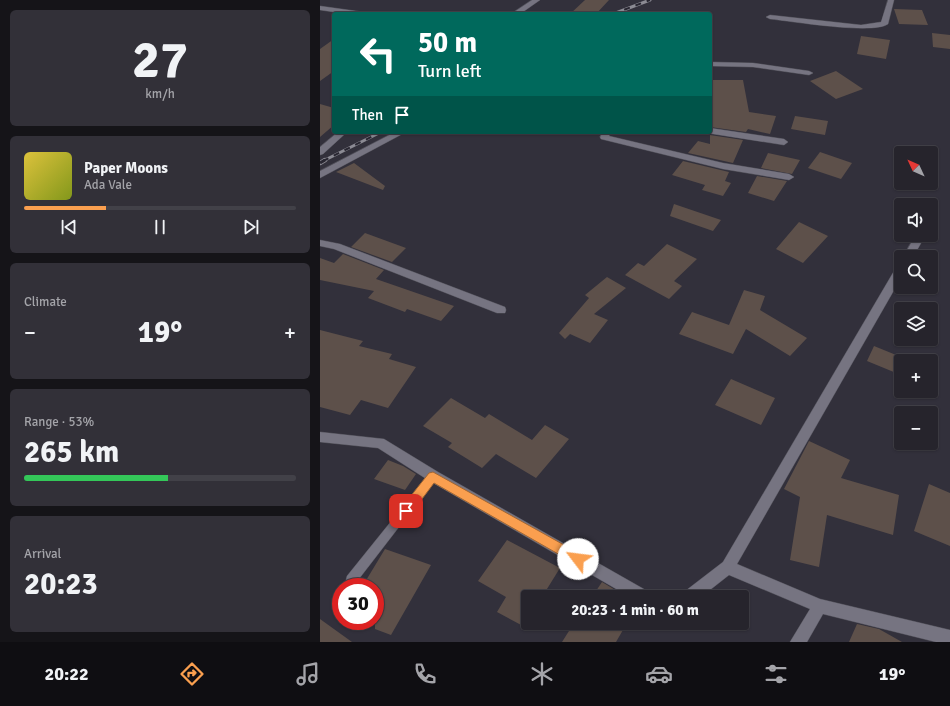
<!DOCTYPE html>
<html lang="en">
<head>
<meta charset="utf-8">
<style>
  :root { --surface:#26242c; --page:#323038; --text:#f1f3f6; --muted:#a4a4a9; --line:#424148; --accent:#fa9f4f }
  body { margin:0; font-family:Signika,sans-serif; background:var(--page); color:var(--text); height:100vh; display:flex; flex-direction:column; font-size:15px; white-space:nowrap }
  * { box-sizing:border-box; margin:0 }
  p { font-size:13px; color:var(--muted) }
  .icon { flex:none; width:22px; height:22px; fill:none; stroke:currentColor; stroke-width:2; stroke-linecap:round; stroke-linejoin:round }
  .map { position:relative; flex:1; overflow:hidden }
  .drawer { display:flex; flex-direction:column; gap:10px; padding:10px; background:#151418; width:320px }
  .drawer>* { flex:none }
  .banner { position:absolute; left:12px; top:12px; width:380px; height:122px; border-radius:4px; box-shadow:0 1px 3px #0004,0 0 0 1px var(--line); background:#00695c; color:#fff; overflow:hidden }
  .needle { width:26px; rotate:314deg }
  .controls { position:absolute; left:574px; top:146px; display:grid; gap:8px }
  .controls a { display:grid; place-items:center; width:44px; height:44px; border-radius:4px; background:var(--surface); box-shadow:0 1px 3px #0004,0 0 0 1px var(--line); font-size:20px }
  .speed { position:absolute; left:12px; top:578px; display:flex; gap:8px; font-size:20px; font-weight:700; text-align:center }
  .speed>* { display:grid; place-content:center; width:52px; height:52px; border-radius:50%; background:var(--surface); box-shadow:0 1px 3px #0004,0 0 0 1px var(--line); line-height:1 }
  .speed .limit { border:6px solid #d22; background:#fff; color:#111 }
  .pin { position:absolute; display:grid; place-items:center; width:34px; height:34px; color:#fff; margin:-17px; border-radius:8px; box-shadow:0 2px 6px #0006 }
  .me { position:absolute; width:44px; margin:-22px; rotate:300deg; stroke-linejoin:round; filter:drop-shadow(0 0 3px #0008) }
  .turn { display:flex; align-items:center; gap:14px; height:84px; padding:0 20px; font-size:18px }
  .turn .icon { width:52px; height:52px; stroke-width:2.5 }
  .turn b { display:block; font-size:28px; line-height:34px }
  .then { display:flex; align-items:center; height:38px; padding:0 20px; background:#0003; gap:8px; font-size:15px }
  .big { font-size:30px; font-weight:700; line-height:1.1 }
  .drawer .tile { flex:1; display:flex; flex-direction:column; justify-content:center; gap:6px; min-width:0; padding:0 14px; border-radius:6px; background:var(--page) }
  .drawer .dial { align-items:center; gap:0 }
  .dial b { font-size:52px; line-height:1 }
  .song { display:flex; align-items:center; gap:12px }
  .cover { width:48px; height:48px; border-radius:6px; background:linear-gradient(135deg,hsl(50 70% 55%),hsl(70 70% 35%)) }
  .played { height:4px; border-radius:2px; background:linear-gradient(90deg,var(--accent) 30%,var(--line) 30%) }
  .keys { display:flex; justify-content:space-around; direction:ltr }
  .heat { display:flex; justify-content:space-between; align-items:center; font-size:22px; direction:ltr }
  .charge { height:6px; border-radius:3px; background:linear-gradient(90deg,#34c759 53%,var(--line) 0) }
  .trip { position:absolute; left:201px; top:590px; width:228px; height:40px; border-radius:4px; background:var(--surface); box-shadow:0 1px 3px #0004,0 0 0 1px var(--line); font-weight:700; line-height:40px; text-align:center }
  .tabs { display:flex; height:64px; justify-content:space-around; align-items:center; background:#0f0e12; color:var(--muted) }
  .tabs .icon { width:28px; height:28px }
  .tabs .on { color:var(--accent) }
  .tabs b { font-size:18px; color:var(--text) }
  main { display:flex; flex:1; min-height:0 }
  .map>svg:first-child { display:block }
  .building { fill:#5d504a }
  .lines { fill:none; stroke-linecap:round; stroke-linejoin:round }
  .service-casing { stroke:#4f4e57; stroke-width:1 }
  .minor-casing { stroke:#4f4e57; stroke-width:1 }
  .secondary-casing { stroke:#4f4e57; stroke-width:1 }
  .service { fill:#767481; fill-rule:evenodd }
  .minor { fill:#767481; fill-rule:evenodd }
  .secondary { fill:#767481; fill-rule:evenodd }
  .rail-far1-casing { stroke:#8c8b94; stroke-width:3 }
  .rail-casing { stroke:#8c8b94; stroke-width:4.5 }
  .rail-far1 { stroke:#282631; stroke-width:2; stroke-dasharray:6; stroke-linecap:butt }
  .rail { stroke:#282631; stroke-width:3; stroke-dasharray:8; stroke-linecap:butt }
  .route { fill:#fa9f4f; stroke:#a26733 }
</style>
</head>
<body>
<main>
<section class="drawer">
<div class="tile dial"><b>27</b><p>km/h</p></div>
<div class="tile">
<div class="song"><i class="cover"></i><div><b>Paper Moons</b><p>Ada Vale</p></div></div>
<div class="played"></div>
<div class="keys"><svg class="icon" aria-label="previous" viewBox="0 0 24 24"><path d="M18 5L8 12l10 7zM5 5v14"/></svg><svg class="icon" aria-label="pause" viewBox="0 0 24 24"><path d="M8 5v14M16 5v14"/></svg><svg class="icon" aria-label="next" viewBox="0 0 24 24"><path d="M6 5l10 7-10 7zM19 5v14"/></svg></div>
</div>
<div class="tile"><p>Climate</p>
<div class="heat"><a>−</a><b class="big">19°</b><a>+</a></div>
</div>
<div class="tile"><p>Range · 53%</p><b class="big">265 km</b><div class="charge"></div></div>
<div class="tile"><p>Arrival</p><b class="big">20:23</b></div>
</section>
<div class="map">
<svg width="630" height="642" viewBox="0 0 630 642">
  <rect width="100%" height="100%" fill="#32303b"/>
  <path class="building" d="M265,0H289L276,14H250Z
    M574,9L602,10L608,25L579,24Z
    M612,33L630,35V49L613,47Z
    M541,36L570,40L566,59L537,54Z
    M14,39V71L0,81V49Z
    M516,71L543,89L516,99L490,81Z
    M390,80H423L429,112L456,116L450,134L428,129L426,132L390,127Z
    M0,104L14,108V125L0,137Z
    M475,116L508,121L505,135L471,129Z
    M390,135L423,140L413,163L368,153L378,141L390,144Z
    M500,152L532,163L521,179L488,168Z
    M448,153L480,160L472,174L441,168Z
    M363,161L409,172L405,181L411,183L403,196L382,190L385,185L352,175Z
    M34,163L65,186L63,190L16,172Z
    M437,176L467,181L454,201L428,193Z
    M354,204L401,220L393,231L350,216Z
    M479,222L508,236L483,263L456,249Z
    M45,233L86,248L72,262L31,247Z
    M347,244L377,259L354,281L362,286L349,299L305,275L318,263L324,266Z
    M23,254L64,270L56,279L134,306L121,321L87,309L85,312L48,298L54,291L0,280V258L14,263Z
    M287,277L306,288L274,314L288,320L270,343L250,334L245,339L239,333L269,298L265,295Z
    M424,290L445,296L440,310L487,338L470,356L426,329L413,354L359,334L372,312L409,325Z
    M0,330L43,341L39,346L72,354L69,359L96,367L68,408L41,400L30,415L0,407Z
    M554,346L581,357V375L547,361Z
    M411,379L455,398L441,425L395,405Z
    M131,398L165,418L169,414L212,440L225,425L249,439L216,478L176,454L162,468L128,447L132,443L103,426Z
    M489,441L530,460L521,478L579,495L573,535L507,515L499,567L470,560L480,497L464,489Z
    M68,460L83,466L96,474L85,490L54,479Z
    M609,484L630,493V546L594,531Z
    M187,540L240,568L222,597H208V618L203,626L177,612L186,597L158,581Z
    M65,549L111,565L71,635L55,629V587H42Z
    M282,582L307,597H272Z
    M0,619L32,642H0Z
    M254,623H307L296,642H242Z
    M537,624L559,629L582,642H529Z"/>
  <g class="lines">
    <g class="service-casing">
      <path id="service" d="M113,472L116,473L118,476L116,479L35,584L31,585L27,584L26,580L27,576L110,473Z"/>
    </g>
    <g class="minor-casing">
      <path id="minor" d="M568,0H574L568,24C553,35 471,21 450,19L446,17L450,15L541,25L561,22Z
        M0,6L43,12L47,14H28L0,10Z
        M390,62L433,63L489,71L493,73L489,75L433,67L390,66Z
        M390,128L464,139L468,142L464,145L387,133L390,132Z
        M75,132H86L0,178V171Z
        M283,132H291L289,136L403,163L469,174L474,177L469,180L403,169L281,139L280,137Z
        M595,236H603L604,238L593,257H583Z
        M0,240L20,244L185,307L186,310L185,313H177L14,249L0,246Z
        M581,265V278L417,564L500,599L630,630V642H616L503,614L487,642H470L490,609L409,575L381,597H362L364,592L403,562L577,266Z
        M0,432L64,439L118,472L329,592L331,597H310L108,480L58,448L0,442Z"/>
    </g>
    <g class="secondary-casing">
      <path id="secondary" d="M212,0H220L200,14H191Z
        M18,132H27L3,154L0,155V147Z"/>
    </g>
    <use href="#service" class="service"/>
    <use href="#minor" class="minor"/>
    <use href="#secondary" class="secondary"/>
    <g class="rail-far1-casing">
      <path id="rail-far1" d="M293,14L330,0
        M3,161L61,132"/>
    </g>
    <g class="rail-casing">
      <path id="rail" d="M0,163L5,160"/>
    </g>
    <use href="#rail-far1" class="rail-far1"/>
    <use href="#rail" class="rail"/>
  </g>
  <path class="route" d="M113,472L262,555L264,559L262,563L258,565L254,563L114,483L90,515L86,516L82,515L80,511L82,507L109,473Z"/>
</svg>
<div class="controls">
<a><svg class="needle" viewBox="-14 -14 28 28"><path d="M0-13l5 13h-10z" fill="#e53935"/><path d="M0 13l5-13h-10z" fill="#a4a4a9"/></svg></a>
<a><svg class="icon" aria-label="sound" viewBox="0 0 24 24"><path d="M4 9h4l5-4v14l-5-4H4zM17 9q2 3 0 6"/></svg></a>
<a><svg class="icon" aria-label="search" viewBox="0 0 24 24"><circle cx="10" cy="10" r="6"/><path d="M15 15l6 6"/></svg></a>
<a><svg class="icon" aria-label="layers" viewBox="0 0 24 24"><path d="M12 4l9 5-9 5-9-5zM3 14l9 5 9-5"/></svg></a>
<a>+</a>
<a>−</a>
</div>
<div class="speed"><div class="limit">30</div></div>
<div class="pin" style="left:86px;top:511px;background:#d93025"><svg class="icon" aria-label="arrive" viewBox="0 0 24 24"><path d="M6 21V4h12l-3 4 3 4H6"/></svg></div>
<svg class="me" style="left:258px;top:559px" viewBox="-20 -20 40 40"><circle r="19" fill="#fff"/><path d="M0-13L10 11 0 6-10 11z" fill="#fa9f4f"/></svg>
<div class="trip">20:23 · 1 min · 60 m</div>
<div class="banner">
<div class="turn"><svg class="icon" aria-label="left" viewBox="0 0 24 24"><path d="M17 20v-9H6M10 6l-5 5 5 5"/></svg><div><b>50 m</b>Turn left</div></div>
<div class="then">Then<svg class="icon" aria-label="arrive" viewBox="0 0 24 24"><path d="M6 21V4h12l-3 4 3 4H6"/></svg></div>
</div>
</div>
</main>
<nav class="tabs">
<b>20:22</b>
<svg class="icon on" aria-label="directions" viewBox="0 0 24 24"><path d="M12 3l9 9-9 9-9-9zM9 14v-3h6M13 9l2 2-2 2"/></svg>
<svg class="icon" aria-label="music" viewBox="0 0 24 24"><path d="M9 18V5l10-2v13"/><circle cx="6" cy="18" r="3"/><circle cx="16" cy="16" r="3"/></svg>
<svg class="icon" aria-label="phone" viewBox="0 0 24 24"><path d="M5 4h4l2 5-3 2q2 4 5 5l2-3 5 2v4C11 20 4 13 5 4z"/></svg>
<svg class="icon" aria-label="climate" viewBox="0 0 24 24"><path d="M12 3v18M4 7l16 10M4 17L20 7"/></svg>
<svg class="icon" aria-label="car" viewBox="0 0 24 24"><path d="M5 17H2v-5l4-1 3-4h7l3 4 3 1v5h-3M9 17h6M6 11h13"/><circle cx="7" cy="17" r="2"/><circle cx="17" cy="17" r="2"/></svg>
<svg class="icon" aria-label="filters" viewBox="0 0 24 24"><path d="M4 7h16M4 17h16"/><circle cx="9" cy="7" r="2"/><circle cx="15" cy="17" r="2"/></svg>
<b>19°</b>
</nav>
</body>
</html>
